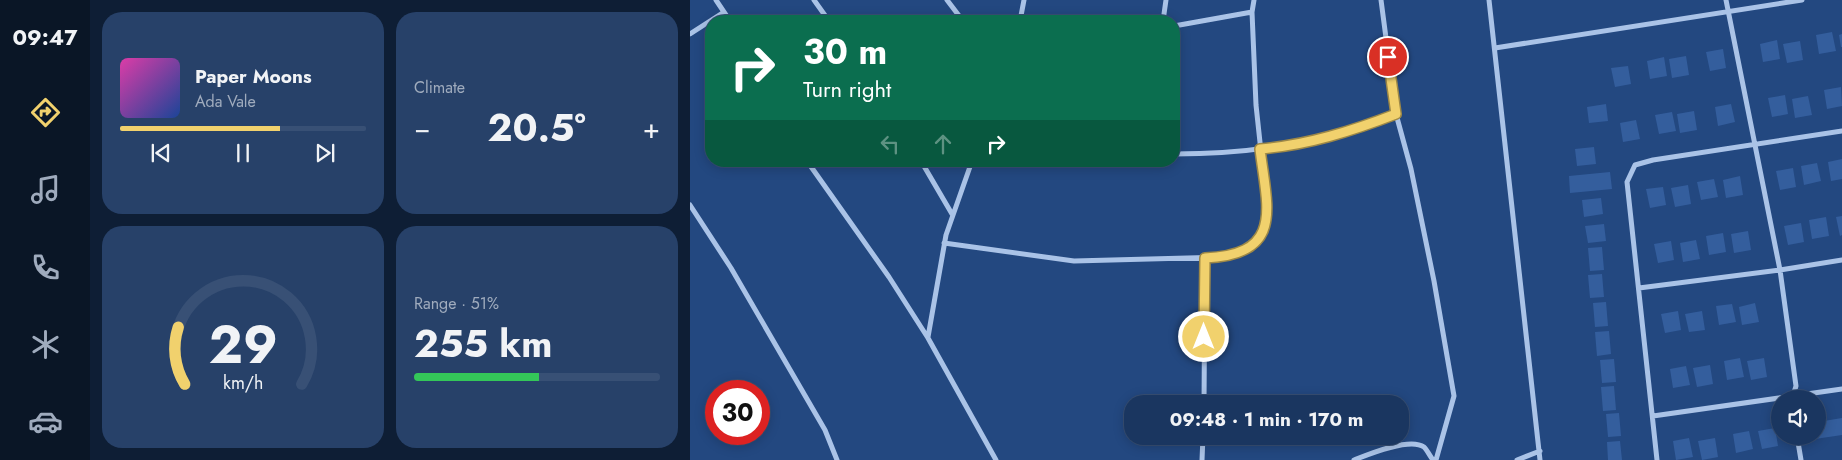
<!DOCTYPE html>
<html lang="en">
<head>
<meta charset="utf-8">
<style>
  :root { --surface:#1a3660; --page:#274169; --text:#f1f3f6; --muted:#9fabbd; --line:#385075; --accent:#f1d16d }
  body { margin:0; font-family:Jost,sans-serif; background:var(--page); color:var(--text); height:100vh; display:flex; flex-direction:column; font-size:19px; white-space:nowrap }
  * { box-sizing:border-box; margin:0 }
  p { font-size:16px; color:var(--muted) }
  .icon { flex:none; width:28px; height:28px; fill:none; stroke:currentColor; stroke-width:2; stroke-linecap:round; stroke-linejoin:round }
  .map { position:relative; flex:1; overflow:hidden }
  .side { display:flex; flex-direction:column; gap:12px; padding:12px; background:#0e1e35; width:600px }
  .side>* { flex:none }
  .banner { position:absolute; left:15px; top:15px; width:475px; height:152px; border-radius:20px; box-shadow:0 2px 12px #0003,0 0 0 1px var(--line); background:#0b6e4f; color:#fff; overflow:hidden }
  .tools { position:absolute; left:1081px; top:390px; display:grid; gap:10px }
  .tools a { display:grid; place-items:center; width:55px; height:55px; border-radius:50%; background:var(--surface); box-shadow:0 2px 12px #0003,0 0 0 1px var(--line); font-size:25px }
  .speed { position:absolute; left:15px; top:380px; display:flex; gap:10px; font-size:25px; font-weight:700; text-align:center }
  .speed>* { display:grid; place-content:center; width:65px; height:65px; border-radius:50%; background:var(--surface); box-shadow:0 2px 12px #0003,0 0 0 1px var(--line); line-height:1 }
  .speed .limit { border:8px solid #d22; background:#fff; color:#111 }
  .pin { position:absolute; display:grid; place-items:center; width:42px; height:42px; color:#fff; margin:-21px; border:2px solid #fff; border-radius:50%; box-shadow:0 1px 5px #0007 }
  .me { position:absolute; width:55px; margin:-28px; rotate:0deg; stroke-linejoin:round; filter:drop-shadow(0 0 4px #0008) }
  .turn { display:flex; align-items:center; gap:18px; height:105px; padding:0 15px; font-size:22px }
  .turn .icon { width:65px; height:65px; stroke-width:2.5 }
  .turn b { display:block; font-size:35px; line-height:42px }
  .lanes { display:flex; align-items:center; height:48px; padding:0 15px; background:#0003; justify-content:center; gap:25px; direction:ltr }
  .lanes .off { opacity:.35 }
  .big { font-size:38px; font-weight:700; line-height:1.1 }
  .side .card { flex:1; display:flex; flex-direction:column; justify-content:center; gap:8px; min-width:0; padding:0 18px; border-radius:20px; background:var(--page) }
  .side .dial { align-items:center; gap:0 }
  .dial svg { height:130px; overflow:visible; fill:none; stroke:var(--line); stroke-width:7; stroke-linecap:round; text-anchor:middle }
  .dial text { fill:var(--text); stroke:none }
  .song { display:flex; align-items:center; gap:15px }
  .cover { width:60px; height:60px; border-radius:8px; background:linear-gradient(135deg,hsl(320 70% 55%),hsl(220 70% 35%)) }
  .played { height:5px; border-radius:2px; background:linear-gradient(90deg,var(--accent) 65%,var(--line) 65%) }
  .keys { display:flex; justify-content:space-around; direction:ltr }
  .heat { display:flex; justify-content:space-between; align-items:center; font-size:28px; direction:ltr }
  .charge { height:8px; border-radius:4px; background:linear-gradient(90deg,#34c759 51%,var(--line) 0) }
  .side .tiles { flex:1; display:grid; gap:12px; grid-template-columns:repeat(2,1fr) }
  .trip { position:absolute; left:434px; top:395px; width:285px; height:50px; border-radius:20px; background:var(--surface); box-shadow:0 2px 12px #0003,0 0 0 1px var(--line); font-weight:700; line-height:50px; text-align:center }
  main { display:flex; flex:1; min-height:0 }
  .menu { display:flex; flex-direction:column; width:90px; justify-content:space-around; align-items:center; background:#0a1626; color:var(--muted) }
  .menu .icon { width:35px; height:35px }
  .menu .current { color:var(--accent) }
  .menu b { font-size:22px; color:var(--text) }
  .map>svg:first-child { display:block }
  .building { fill:#345e9d }
  .lines { fill:none; stroke-linecap:round; stroke-linejoin:round }
  .minor { stroke:#aac3e7; stroke-width:5 }
  .route-casing { stroke:#9d8847; stroke-width:12 }
  .route { stroke:#f1d16d; stroke-width:9 }
</style>
</head>
<body>
<main>
<nav class="menu">
<b>09:47</b>
<svg class="icon current" aria-label="directions" viewBox="0 0 24 24"><path d="M12 3l9 9-9 9-9-9zM9 14v-3h6M13 9l2 2-2 2"/></svg>
<svg class="icon" aria-label="music" viewBox="0 0 24 24"><path d="M9 18V5l10-2v13"/><circle cx="6" cy="18" r="3"/><circle cx="16" cy="16" r="3"/></svg>
<svg class="icon" aria-label="phone" viewBox="0 0 24 24"><path d="M5 4h4l2 5-3 2q2 4 5 5l2-3 5 2v4C11 20 4 13 5 4z"/></svg>
<svg class="icon" aria-label="climate" viewBox="0 0 24 24"><path d="M12 3v18M4 7l16 10M4 17L20 7"/></svg>
<svg class="icon" aria-label="car" viewBox="0 0 24 24"><path d="M5 17H2v-5l4-1 3-4h7l3 4 3 1v5h-3M9 17h6M6 11h13"/><circle cx="7" cy="17" r="2"/><circle cx="17" cy="17" r="2"/></svg>
</nav>
<section class="side">
<div class="tiles">
<div class="card">
<div class="song"><i class="cover"></i><div><b>Paper Moons</b><p>Ada Vale</p></div></div>
<div class="played"></div>
<div class="keys"><svg class="icon" aria-label="previous" viewBox="0 0 24 24"><path d="M18 5L8 12l10 7zM5 5v14"/></svg><svg class="icon" aria-label="pause" viewBox="0 0 24 24"><path d="M8 5v14M16 5v14"/></svg><svg class="icon" aria-label="next" viewBox="0 0 24 24"><path d="M6 5l10 7-10 7zM19 5v14"/></svg></div>
</div>
<div class="card"><p>Climate</p>
<div class="heat"><a>−</a><b class="big">20.5°</b><a>+</a></div>
</div>
<div class="card dial"><svg viewBox="0 0 100 80">
<path d="M14 69A42 42 0 1 1 86 69"/>
<path d="M14 69A42 42 0 0 1 10 34" stroke="#f1d16d"/>
<text x="50" y="56" font-size="32" font-weight="700">29</text>
<text x="50" y="72" font-size="11">km/h</text>
</svg></div>
<div class="card"><p>Range · 51%</p><b class="big">255 km</b><div class="charge"></div></div>
</div>
</section>
<div class="map">
<svg width="1152" height="460" viewBox="0 0 1152 460">
  <rect width="100%" height="100%" fill="#234880"/>
  <path class="building" d="M1142,32L1146,51L1129,54L1126,35Z
    M1152,34V47H1151L1149,35Z
    M1087,40L1090,59L1073,62L1070,44Z
    M1110,41L1113,60L1097,63L1093,44Z
    M1033,49L1036,68L1020,71L1016,52Z
    M996,56L999,75L982,78L979,59Z
    M974,57L977,76L960,79L957,61Z
    M938,66L941,84L925,87L921,68Z
    M1151,87L1152,106L1137,109L1134,90Z
    M1095,95L1098,114L1082,117L1078,98Z
    M1118,96L1122,115L1105,118L1102,99Z
    M916,104L918,121L899,123L897,107Z
    M1041,104L1045,122L1028,126L1025,107Z
    M1004,111L1007,130L990,133L987,114Z
    M982,112L986,131L969,134L965,115Z
    M946,120L950,139L933,142L930,123Z
    M904,147L906,164L887,166L885,149Z
    M1152,159V179L1141,181L1138,162Z
    M1127,163L1131,181L1114,185L1111,166Z
    M1103,168L1106,187L1090,190L1086,171Z
    M920,172L922,189L880,193L879,176Z
    M1050,176L1053,195L1036,198L1033,180Z
    M1024,179L1028,197L1011,200L1007,182Z
    M998,185L1001,204L985,207L981,188Z
    M973,187L976,205L960,208L956,189Z
    M911,198L913,214L894,217L892,200Z
    M1152,216V235L1150,236L1146,217Z
    M1136,217L1139,236L1122,239L1119,220Z
    M1111,223L1114,242L1098,245L1094,226Z
    M914,224L916,241L898,243L895,226Z
    M1058,231L1061,250L1044,253L1041,234Z
    M1033,233L1036,252L1019,255L1016,236Z
    M1006,240L1010,259L993,262L990,243Z
    M981,241L984,260L968,263L964,244Z
    M912,247L914,270L900,271L898,248Z
    M912,274L914,297L900,298L898,275Z
    M916,302L918,326L905,327L903,303Z
    M1065,303L1069,322L1052,325L1049,307Z
    M1042,304L1046,322L1029,325L1026,306Z
    M988,311L991,330L975,333L971,314Z
    M1012,311L1015,330L999,332L995,314Z
    M919,331L921,354L907,356L905,332Z
    M1050,358L1054,377L1037,380L1034,361Z
    M1074,358L1077,377L1061,380L1057,361Z
    M924,359L926,382L912,383L910,360Z
    M1020,365L1023,384L1007,387L1003,368Z
    M996,366L1000,385L983,388L980,369Z
    M924,386L926,410L913,411L911,387Z
    M929,413L931,436L918,437L916,414Z
    M1152,418V435L1125,439L1128,422Z
    M1085,428L1088,446L1072,449L1068,431Z
    M1059,431L1063,449L1046,453L1043,434Z
    M999,438L1003,457L986,460L983,441Z
    M1025,438L1028,457L1012,460L1008,441Z
    M930,441L932,460H918L917,442Z"/>
  <g class="lines">
    <path class="minor" d="M26,0L40,21
      M124,0L139,21
      M257,0L273,21
      M691,0L706,114L721,169L744,281L764,396L746,460
      M799,0L850,460
      M1036,0L1090,270L1106,386L1102,399
      M331,20L357,21
      M330,21L334,0
      M473,21L476,0
      M484,26L562,12
      M0,34L34,12
      M805,48L1112,0
      M484,154C562,154 633,143 706,114
      M117,161L199,277L238,338L306,460
      M231,161L262,214
      M0,205L41,268L135,430L147,460
      M254,243L384,261L535,257C559,249 570,242 578,217L566,105L562,12L564,0
      M949,288L1090,270L1152,260
      M238,337L256,235L282,161
      M514,404L515,258
      M963,416L1152,389
      M1107,436L1111,460
      M512,460L513,436
      M664,460C679,454 720,437 734,447C737,450 740,456 743,460
      M827,460L850,451
      M967,460L937,182L945,165L963,160L1152,131"/>
  </g>
  <g class="lines">
    <g class="route-casing">
      <path id="route" d="M514,337L515,258C595,255 577,207 570,149C618,145 662,131 706,114L698,57"/>
    </g>
    <use href="#route" class="route"/>
  </g>
</svg>
<div class="tools">
<a><svg class="icon" aria-label="sound" viewBox="0 0 24 24"><path d="M4 9h4l5-4v14l-5-4H4zM17 9q2 3 0 6"/></svg></a>
</div>
<div class="speed"><div class="limit">30</div></div>
<div class="pin" style="left:698px;top:57px;background:#d93025"><svg class="icon" aria-label="arrive" viewBox="0 0 24 24"><path d="M6 21V4h12l-3 4 3 4H6"/></svg></div>
<svg class="me" style="left:514px;top:337px" viewBox="-20 -20 40 40"><circle r="17" fill="#f1d16d" stroke="#fff" stroke-width="3"/><path d="M0-11L8 9 0 5-8 9z" fill="#fff"/></svg>
<div class="trip">09:48 · 1 min · 170 m</div>
<div class="banner">
<div class="turn"><svg class="icon" aria-label="right" viewBox="0 0 24 24"><path d="M7 20v-9h11M14 6l5 5-5 5"/></svg><div><b>30 m</b>Turn right</div></div>
<div class="lanes"><svg class="icon off" aria-label="left" viewBox="0 0 24 24"><path d="M17 20v-9H6M10 6l-5 5 5 5"/></svg><svg class="icon off" aria-label="ahead" viewBox="0 0 24 24"><path d="M12 20V5M6 11l6-6 6 6"/></svg><svg class="icon" aria-label="right" viewBox="0 0 24 24"><path d="M7 20v-9h11M14 6l5 5-5 5"/></svg></div>
</div>
</div>
</main>
</body>
</html>
